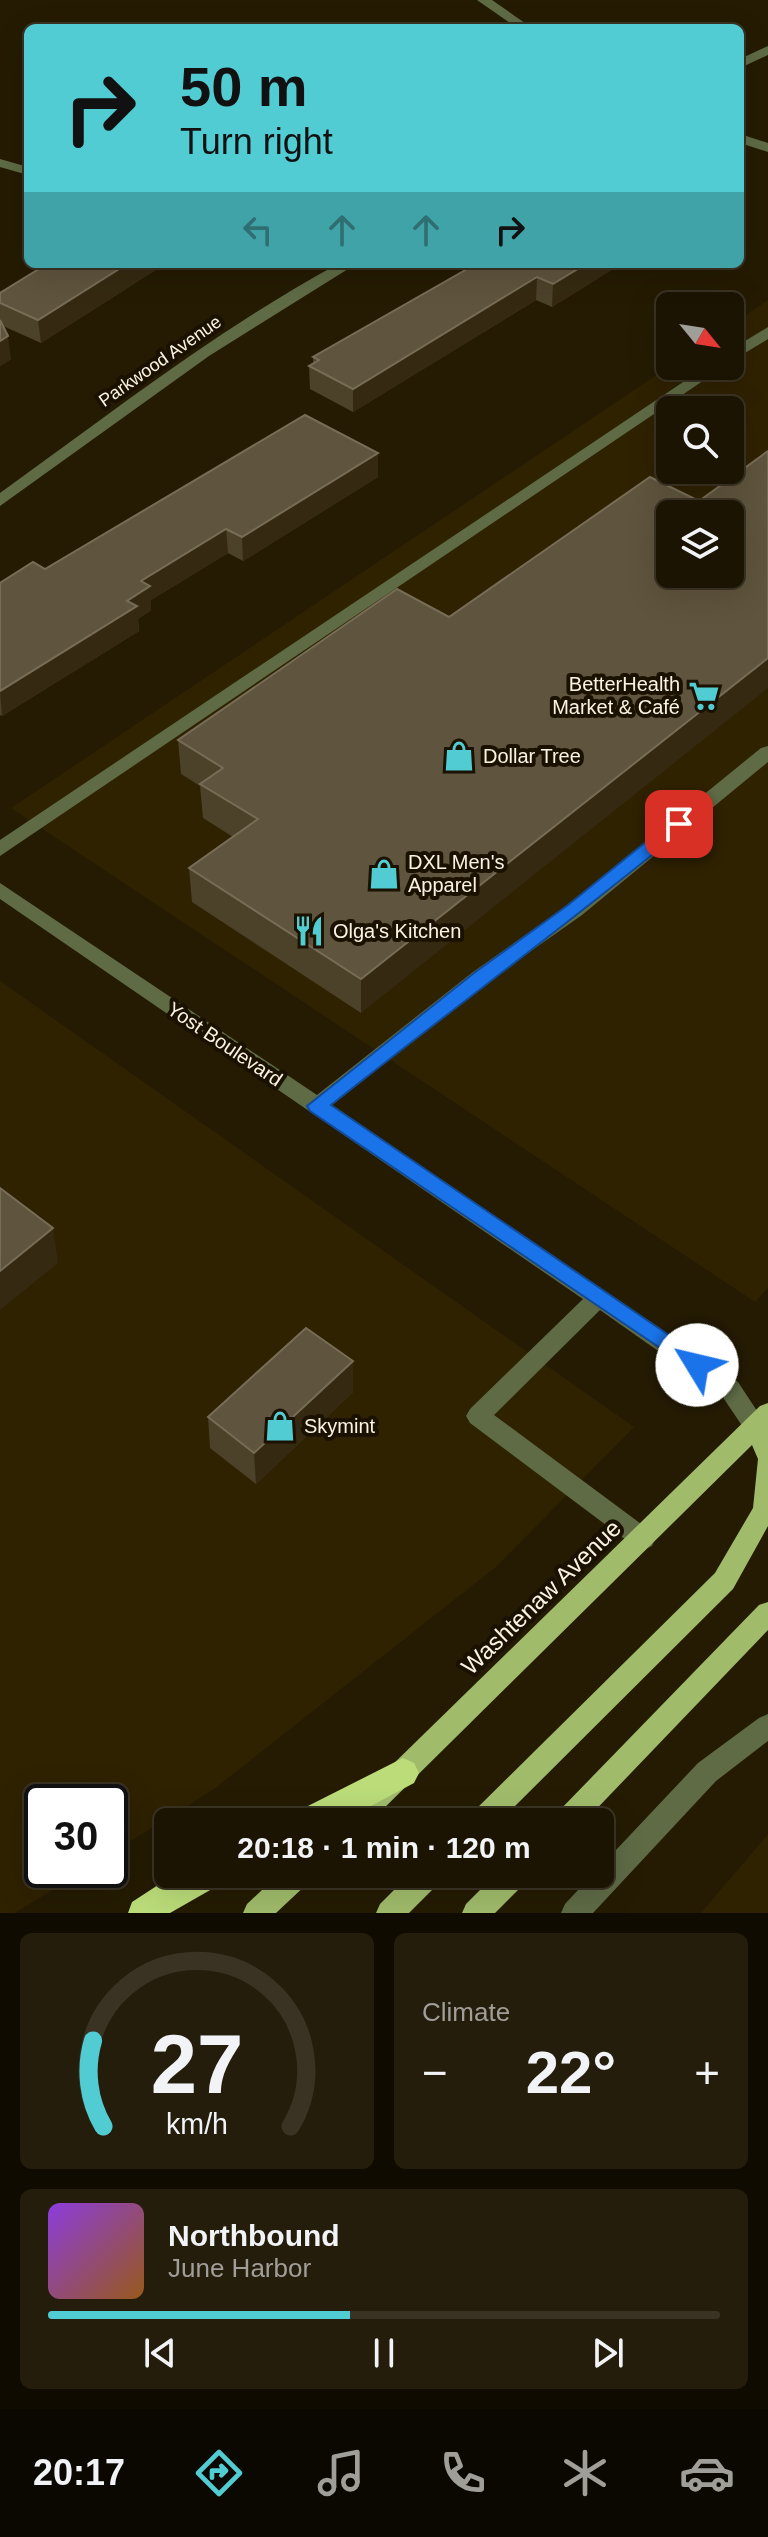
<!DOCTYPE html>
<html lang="en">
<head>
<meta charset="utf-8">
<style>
  :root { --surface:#1c1402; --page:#251d0c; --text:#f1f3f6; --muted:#a09e99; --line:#3a3324; --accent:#51ccd2 }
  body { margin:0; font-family:Helvetica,sans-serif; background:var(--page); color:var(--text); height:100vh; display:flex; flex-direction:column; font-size:30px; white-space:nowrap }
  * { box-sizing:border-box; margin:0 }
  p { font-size:26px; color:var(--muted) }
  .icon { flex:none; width:44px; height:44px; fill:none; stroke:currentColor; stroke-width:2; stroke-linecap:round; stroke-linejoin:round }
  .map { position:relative; height:1913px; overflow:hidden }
  .side { display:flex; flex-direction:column; gap:20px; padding:20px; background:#0f0b01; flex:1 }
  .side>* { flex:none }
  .guide { position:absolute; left:24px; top:24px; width:720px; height:244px; border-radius:12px; box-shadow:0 8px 32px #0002,0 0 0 2px var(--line); background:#51ccd2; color:#111; overflow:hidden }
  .needle { width:52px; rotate:120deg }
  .controls { position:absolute; left:656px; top:292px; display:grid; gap:16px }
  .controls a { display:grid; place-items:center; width:88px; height:88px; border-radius:12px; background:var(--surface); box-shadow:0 8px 32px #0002,0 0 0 2px var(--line); font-size:40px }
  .speed { position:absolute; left:24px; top:1784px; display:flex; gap:16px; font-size:40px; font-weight:700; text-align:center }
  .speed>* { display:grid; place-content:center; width:104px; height:104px; border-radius:50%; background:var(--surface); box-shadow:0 8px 32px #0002,0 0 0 2px var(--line); line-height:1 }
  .speed .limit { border:4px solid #111; border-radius:12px; background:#fff; color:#111 }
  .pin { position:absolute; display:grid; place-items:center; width:68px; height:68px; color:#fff; margin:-34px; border-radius:16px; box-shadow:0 4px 12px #0006 }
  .me { position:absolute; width:88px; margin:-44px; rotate:306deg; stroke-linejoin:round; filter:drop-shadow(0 0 6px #0008) }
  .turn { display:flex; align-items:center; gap:28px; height:168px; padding:0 24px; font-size:36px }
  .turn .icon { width:104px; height:104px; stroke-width:2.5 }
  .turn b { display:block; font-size:56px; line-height:68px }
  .lanes { display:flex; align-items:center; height:76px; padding:0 24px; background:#0003; justify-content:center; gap:40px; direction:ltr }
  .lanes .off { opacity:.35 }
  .big { font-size:60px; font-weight:600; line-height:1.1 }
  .side .widget { flex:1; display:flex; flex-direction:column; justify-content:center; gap:12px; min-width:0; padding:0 28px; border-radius:12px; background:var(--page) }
  .side .dial { align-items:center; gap:0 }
  .dial svg { height:208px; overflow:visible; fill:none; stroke:var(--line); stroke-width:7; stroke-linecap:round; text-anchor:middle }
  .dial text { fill:var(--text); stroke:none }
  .song { display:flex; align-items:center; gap:24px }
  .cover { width:96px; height:96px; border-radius:12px; background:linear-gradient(135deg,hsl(270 70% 55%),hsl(30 70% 35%)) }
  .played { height:8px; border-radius:4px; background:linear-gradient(90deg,var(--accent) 45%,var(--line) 45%) }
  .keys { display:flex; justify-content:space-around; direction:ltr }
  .heat { display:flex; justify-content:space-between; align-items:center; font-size:44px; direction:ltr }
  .side .tiles { flex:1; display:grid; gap:20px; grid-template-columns:1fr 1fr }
  .widget:last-child { grid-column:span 2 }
  .trip { position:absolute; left:154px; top:1808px; width:460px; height:80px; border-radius:12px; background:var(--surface); box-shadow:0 8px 32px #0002,0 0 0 2px var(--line); font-weight:600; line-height:80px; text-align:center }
  .tab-bar { display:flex; height:128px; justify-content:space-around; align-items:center; background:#0b0801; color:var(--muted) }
  .tab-bar .icon { width:56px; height:56px }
  .tab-bar .current { color:var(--accent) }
  .tab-bar b { font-size:36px; color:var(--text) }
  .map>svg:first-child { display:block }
  .built { fill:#2f2201; fill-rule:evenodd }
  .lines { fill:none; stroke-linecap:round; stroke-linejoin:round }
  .minor { fill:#5e6b45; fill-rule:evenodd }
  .major { fill:#a0bc6b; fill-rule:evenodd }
  .highway { fill:#bbdc79; fill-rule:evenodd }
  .wall { fill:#4c4129 }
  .shaded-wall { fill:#352a11 }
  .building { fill:#5f543d; stroke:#776d57; stroke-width:2; fill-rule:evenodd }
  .route { fill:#1a73e8; stroke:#114b97; stroke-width:2 }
  .labels { text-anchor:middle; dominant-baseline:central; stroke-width:8; stroke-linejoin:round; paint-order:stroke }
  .far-street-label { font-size:18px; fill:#faf3e4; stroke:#1b1100 }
  .poi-label { font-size:20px; fill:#faf3e4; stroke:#1b1100; text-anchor:start }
  .street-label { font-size:20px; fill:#faf3e4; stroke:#1b1100 }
  .near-street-label { font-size:24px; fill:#faf3e4; stroke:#1b1100 }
</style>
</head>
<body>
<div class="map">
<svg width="768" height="1913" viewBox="0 0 768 1913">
  <rect width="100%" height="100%" fill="#251b03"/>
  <path class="built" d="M768,300V1288L755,1302L11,808L670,366H730V326ZM670,410H730V470H670ZM670,514H730V574H670Z
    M0,981L634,1427L496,1567L214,1789L110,1854V1802H42V1870H85L15,1913H0Z
    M768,1834V1913H701Z"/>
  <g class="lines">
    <path class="minor" d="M477,0H492L532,28H517Z
      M768,46V55L740,68V59Z
      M740,134L768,143V152L740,143Z
      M0,159L28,167V175L0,167Z
      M338,264H356L209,356L0,506V493C110,414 218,329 338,264Z
      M768,327V339L730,362V350Z
      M707,366H725L0,856V840Z
      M768,746V762L582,915L487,982L332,1105L738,1382L767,1426L763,1433L755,1436L747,1433L722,1396L600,1310L494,1415L652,1532L655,1539L652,1546L643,1550L634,1546L470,1423L466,1416L470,1409L583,1299L0,899V883L317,1095L473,972L568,905L761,748Z
      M768,1714V1741L716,1781L593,1913H561L565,1904L593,1874H600V1867L698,1763L759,1718Z"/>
    <path class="major" d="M768,1403V1526L733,1589L499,1822H468L472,1813L715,1573L753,1508L758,1459L752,1445L370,1822H339L343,1813L760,1406Z
      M768,1602V1630L584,1822H553L557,1813L759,1605Z
      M279,1874H312L308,1883L276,1913H243L247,1904Z
      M410,1874H443L439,1883L409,1913H376L380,1904Z
      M496,1874H529L525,1883L495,1913H462L466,1904Z"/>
    <path class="highway" d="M403,1758L414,1763L419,1773L414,1783L341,1822H293L298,1811Z
      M175,1874H224L219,1885L170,1913H128L132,1902Z"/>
  </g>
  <path class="wall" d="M47,264H165L41,343L3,326L11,359L0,366V293Z
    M476,264H621L552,307L536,300L353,412L310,389L309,366L313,364V357Z
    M378,477L243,561L228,553L151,600V610L138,619L139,631L2,716L0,715V583L45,569Z
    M397,589L361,1013L192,902L189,868L233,837L203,818L200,786L181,774L178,740Z
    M353,1361V1392L256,1484L210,1448L208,1417Z"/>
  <path class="shaded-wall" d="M127,264H165L41,343L38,320Z
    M586,264H621L552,307L553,284Z
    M537,277L536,300L353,412V389Z
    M8,336L11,359L0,366V341Z
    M378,453V477L243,561L242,537Z
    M226,529L228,553L151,600V610L138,619L139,631L2,716L0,691L127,601L141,581Z
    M768,658V688L361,1013V979Z
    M53,1228L58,1263L0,1310V1271Z
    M353,1361V1392L256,1484L254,1453Z"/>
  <path class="building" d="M47,264H127L38,320L0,303V293Z
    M476,264H586L553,284L537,277L353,389L309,366L319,360L313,357Z
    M0,320L8,336L0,341Z
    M305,415L378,453L242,537L226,529L141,581L150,586L127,601L137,606L0,691V583L33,562L45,569Z
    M768,451V658L361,979L189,868L258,819L200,784L223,768L178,740L397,589L449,617L650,477L699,501ZM670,514H730V574H670Z
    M0,1188L53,1228L0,1271Z
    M306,1328L353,1361L254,1453L208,1417Z"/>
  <path class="route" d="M679,818L685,820L688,824L685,828C569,924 448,1012 331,1105L704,1359L707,1365L704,1371L697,1373L310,1111L307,1106L474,973L568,905L673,820Z"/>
  <defs>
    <g id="supermarket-bare" transform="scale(2.4)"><path d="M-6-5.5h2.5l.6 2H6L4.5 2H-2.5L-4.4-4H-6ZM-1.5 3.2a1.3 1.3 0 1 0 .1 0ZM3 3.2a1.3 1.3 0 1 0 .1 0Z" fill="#51ccd2" stroke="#1b1100" stroke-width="2.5" paint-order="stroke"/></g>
    <g id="shop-bare" transform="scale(2.4)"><path d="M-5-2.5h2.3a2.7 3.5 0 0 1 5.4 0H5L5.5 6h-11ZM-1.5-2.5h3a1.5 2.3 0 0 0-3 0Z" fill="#51ccd2" stroke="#1b1100" stroke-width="2.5" paint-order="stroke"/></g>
    <g id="restaurant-bare" transform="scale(2.4)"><path d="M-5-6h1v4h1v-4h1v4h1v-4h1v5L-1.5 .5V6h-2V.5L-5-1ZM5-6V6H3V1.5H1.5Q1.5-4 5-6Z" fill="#51ccd2" stroke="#1b1100" stroke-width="2.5" paint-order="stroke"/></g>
  </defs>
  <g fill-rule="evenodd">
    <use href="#supermarket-bare" x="704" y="696"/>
    <use href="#shop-bare" x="459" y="756"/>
    <use href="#shop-bare" x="384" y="874"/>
    <use href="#restaurant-bare" x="309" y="931"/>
    <use href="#shop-bare" x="280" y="1426"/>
  </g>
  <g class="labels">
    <g class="far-street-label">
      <text transform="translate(160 361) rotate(-35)">Parkwood Avenue</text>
    </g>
    <g class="poi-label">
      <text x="680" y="684" text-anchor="end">BetterHealth<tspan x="680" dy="23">Market &amp; Café</tspan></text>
      <text x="483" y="756">Dollar Tree</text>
      <text x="408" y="862">DXL Men's<tspan x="408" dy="23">Apparel</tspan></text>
      <text x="333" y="931">Olga's Kitchen</text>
      <text x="304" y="1426">Skymint</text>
    </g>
    <g class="street-label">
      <text transform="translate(225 1044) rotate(34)">Yost Boulevard</text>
    </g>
    <g class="near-street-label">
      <text transform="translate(541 1597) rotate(-44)">Washtenaw Avenue</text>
    </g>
  </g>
</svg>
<div class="controls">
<a><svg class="needle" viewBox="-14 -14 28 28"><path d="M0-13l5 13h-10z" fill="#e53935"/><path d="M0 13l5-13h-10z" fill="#a09e99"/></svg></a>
<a><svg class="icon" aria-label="search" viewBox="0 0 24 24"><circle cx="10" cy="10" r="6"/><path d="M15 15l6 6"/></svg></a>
<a><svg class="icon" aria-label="layers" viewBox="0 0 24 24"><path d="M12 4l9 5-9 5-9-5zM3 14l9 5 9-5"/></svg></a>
</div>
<div class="speed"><div class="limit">30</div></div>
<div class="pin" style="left:679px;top:824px;background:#d93025"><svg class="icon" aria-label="arrive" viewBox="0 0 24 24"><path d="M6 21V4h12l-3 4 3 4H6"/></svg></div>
<svg class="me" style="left:697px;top:1365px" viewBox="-20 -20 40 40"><circle r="19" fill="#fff"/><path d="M0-13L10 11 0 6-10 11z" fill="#1a73e8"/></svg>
<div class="trip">20:18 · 1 min · 120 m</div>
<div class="guide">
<div class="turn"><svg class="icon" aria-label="right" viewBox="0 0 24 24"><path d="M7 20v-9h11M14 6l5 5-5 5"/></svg><div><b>50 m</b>Turn right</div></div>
<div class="lanes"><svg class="icon off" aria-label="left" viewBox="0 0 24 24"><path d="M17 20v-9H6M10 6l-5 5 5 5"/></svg><svg class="icon off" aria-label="ahead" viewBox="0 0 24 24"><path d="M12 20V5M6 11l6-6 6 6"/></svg><svg class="icon off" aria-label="ahead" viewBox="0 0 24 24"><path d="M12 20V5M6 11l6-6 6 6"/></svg><svg class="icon" aria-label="right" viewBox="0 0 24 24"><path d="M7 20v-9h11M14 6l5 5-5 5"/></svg></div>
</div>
</div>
<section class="side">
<div class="tiles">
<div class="widget dial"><svg viewBox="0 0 100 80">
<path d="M14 69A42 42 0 1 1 86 69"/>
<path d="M14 69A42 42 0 0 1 10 36" stroke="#51ccd2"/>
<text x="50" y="56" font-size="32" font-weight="700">27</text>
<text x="50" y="72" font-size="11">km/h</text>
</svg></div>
<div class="widget"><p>Climate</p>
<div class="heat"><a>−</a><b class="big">22°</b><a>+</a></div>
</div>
<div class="widget">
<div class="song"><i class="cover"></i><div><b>Northbound</b><p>June Harbor</p></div></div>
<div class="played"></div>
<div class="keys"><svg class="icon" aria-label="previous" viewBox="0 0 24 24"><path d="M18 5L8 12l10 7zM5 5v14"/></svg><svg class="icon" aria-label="pause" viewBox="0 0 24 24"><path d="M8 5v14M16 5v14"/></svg><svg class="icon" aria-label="next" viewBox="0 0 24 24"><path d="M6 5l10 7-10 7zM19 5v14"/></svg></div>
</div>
</div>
</section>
<nav class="tab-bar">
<b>20:17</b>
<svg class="icon current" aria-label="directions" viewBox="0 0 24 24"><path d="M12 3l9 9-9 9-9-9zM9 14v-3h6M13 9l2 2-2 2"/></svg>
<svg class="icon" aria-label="music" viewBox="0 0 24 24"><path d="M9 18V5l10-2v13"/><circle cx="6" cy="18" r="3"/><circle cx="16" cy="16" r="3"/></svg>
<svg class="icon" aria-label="phone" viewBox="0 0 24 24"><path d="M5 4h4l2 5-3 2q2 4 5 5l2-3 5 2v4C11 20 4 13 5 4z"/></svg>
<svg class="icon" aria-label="climate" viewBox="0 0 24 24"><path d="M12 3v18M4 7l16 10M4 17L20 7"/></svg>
<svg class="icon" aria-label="car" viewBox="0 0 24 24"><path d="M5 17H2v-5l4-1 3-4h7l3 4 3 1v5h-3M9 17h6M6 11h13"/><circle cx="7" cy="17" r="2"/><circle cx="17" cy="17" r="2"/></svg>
</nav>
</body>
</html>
